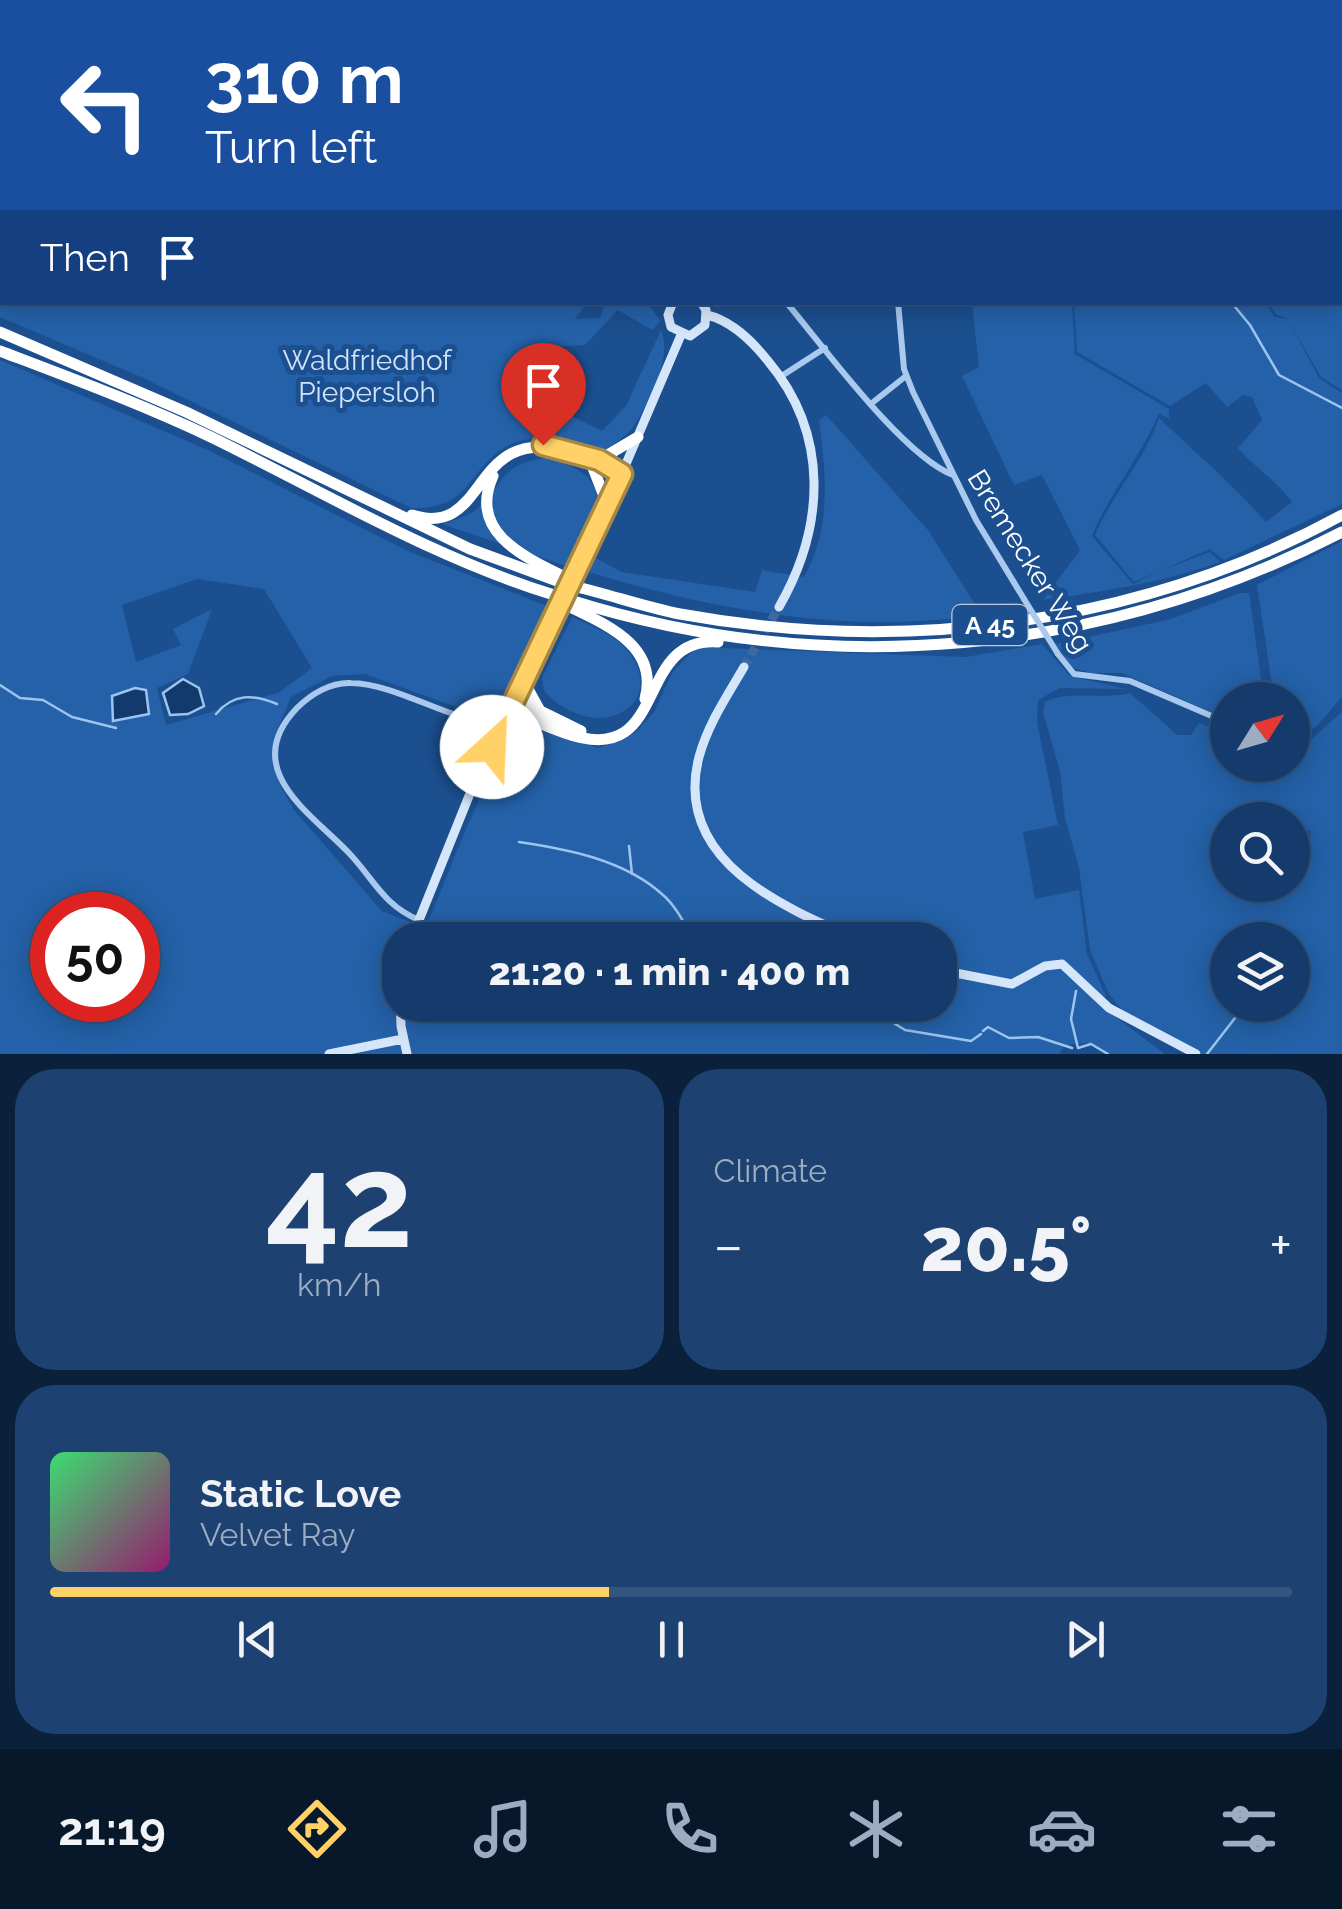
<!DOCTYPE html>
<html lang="en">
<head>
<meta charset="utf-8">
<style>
  :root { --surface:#143b6b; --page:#1d4271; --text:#f1f3f6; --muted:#9dadc1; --line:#33557e; --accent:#ffd166 }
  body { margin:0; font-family:Raleway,sans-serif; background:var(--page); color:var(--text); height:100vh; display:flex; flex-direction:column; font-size:38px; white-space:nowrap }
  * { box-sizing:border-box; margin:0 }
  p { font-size:32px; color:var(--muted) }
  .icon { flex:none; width:55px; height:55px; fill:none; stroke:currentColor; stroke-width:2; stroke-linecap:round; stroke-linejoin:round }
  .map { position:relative; height:1054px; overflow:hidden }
  .sheet { display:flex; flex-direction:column; gap:15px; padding:15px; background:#0b203b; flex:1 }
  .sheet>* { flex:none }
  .guide { position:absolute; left:0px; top:0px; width:1342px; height:305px; box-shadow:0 5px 25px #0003,0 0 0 2px var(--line); background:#1a4fa0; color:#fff; overflow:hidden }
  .needle { width:65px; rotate:53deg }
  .buttons { position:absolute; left:1210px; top:682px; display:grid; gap:20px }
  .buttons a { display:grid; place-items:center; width:100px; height:100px; border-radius:50%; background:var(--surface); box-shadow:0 5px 25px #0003,0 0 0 2px var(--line); font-size:50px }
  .speed { position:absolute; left:30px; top:892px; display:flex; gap:20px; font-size:50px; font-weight:700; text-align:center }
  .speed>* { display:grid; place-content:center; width:130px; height:130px; border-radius:50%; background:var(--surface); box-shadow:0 5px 25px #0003,0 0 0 2px var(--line); line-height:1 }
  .speed .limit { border:15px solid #d22; background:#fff; color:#111 }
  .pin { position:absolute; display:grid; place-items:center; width:85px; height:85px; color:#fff; margin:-102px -42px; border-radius:50% 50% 50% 0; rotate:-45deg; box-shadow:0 0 10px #0007 }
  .pin .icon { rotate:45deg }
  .me { position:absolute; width:110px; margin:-55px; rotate:25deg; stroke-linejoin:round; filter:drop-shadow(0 0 8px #0008) }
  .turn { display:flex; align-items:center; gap:35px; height:210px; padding:0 40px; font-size:45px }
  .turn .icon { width:130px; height:130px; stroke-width:2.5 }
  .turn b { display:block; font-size:70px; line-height:85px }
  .then { display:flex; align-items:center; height:95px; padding:0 40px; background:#0003; gap:20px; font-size:38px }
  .big { font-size:75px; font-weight:800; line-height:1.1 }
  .sheet .tile { flex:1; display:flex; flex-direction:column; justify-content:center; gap:15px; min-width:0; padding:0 35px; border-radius:40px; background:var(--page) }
  .sheet .dial { align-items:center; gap:0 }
  .dial b { font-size:130px; line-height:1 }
  .song { display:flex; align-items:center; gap:30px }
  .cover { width:120px; height:120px; border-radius:15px; background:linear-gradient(135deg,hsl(140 70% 55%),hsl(320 70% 35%)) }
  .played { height:10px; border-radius:5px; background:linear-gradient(90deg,var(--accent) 45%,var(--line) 45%) }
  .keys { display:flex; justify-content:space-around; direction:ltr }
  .heat { display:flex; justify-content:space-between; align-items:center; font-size:55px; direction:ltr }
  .sheet .tiles { flex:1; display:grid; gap:15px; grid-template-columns:1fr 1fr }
  .tile:last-child { grid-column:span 2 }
  .trip { position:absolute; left:382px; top:922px; width:575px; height:100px; border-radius:40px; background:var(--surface); box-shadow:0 5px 25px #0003,0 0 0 2px var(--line); font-weight:800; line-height:100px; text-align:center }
  .tab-bar { display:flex; height:160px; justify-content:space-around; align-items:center; background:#08182b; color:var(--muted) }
  .tab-bar .icon { width:70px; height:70px }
  .tab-bar .current { color:var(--accent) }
  .tab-bar b { font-size:45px; color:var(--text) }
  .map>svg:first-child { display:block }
  .green { fill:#2461a8; fill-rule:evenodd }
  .water { fill:#123a6d; stroke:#9cc4f0; stroke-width:2.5 }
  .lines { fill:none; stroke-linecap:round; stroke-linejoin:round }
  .stream { stroke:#9cc4f0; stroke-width:2.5 }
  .secondary-tunnel { stroke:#3d69a0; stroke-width:9; stroke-dasharray:9 4.5; stroke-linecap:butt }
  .street { stroke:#a9c9ee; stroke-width:6 }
  .secondary { stroke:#d6e6fa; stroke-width:9 }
  .highway { stroke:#fff; stroke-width:11 }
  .street-bridge { stroke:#a9c9ee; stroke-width:6 }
  .highway-bridge { stroke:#fff; stroke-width:11 }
  .route-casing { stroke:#a68842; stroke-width:25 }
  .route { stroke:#ffd166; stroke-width:18 }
  .labels { text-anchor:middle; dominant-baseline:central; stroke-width:10; stroke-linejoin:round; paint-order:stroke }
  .shield { fill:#1b4f8f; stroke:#bbcadd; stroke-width:2.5 }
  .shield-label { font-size:25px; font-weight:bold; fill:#fff }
  .park-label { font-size:28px; fill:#cfe3fa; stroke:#1b4f8f }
  .street-label { font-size:28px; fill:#fff; stroke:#1b4f8f }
</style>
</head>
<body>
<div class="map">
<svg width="1342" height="1054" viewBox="0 0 1342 1054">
  <rect width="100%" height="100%" fill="#1b4f8f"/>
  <path class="green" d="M0,0H503L2,2V302L587,303L575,319L600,318L605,303H647L661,321L652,330L618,310L585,345L553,347L532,397L602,431L626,406L661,330C673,356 649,404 633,427C626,437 612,445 602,452C575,445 538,431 511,444C467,466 473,511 411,508L141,377L0,317Z
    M1340,3H1342V390L1321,377L1290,323L1319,378L1342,393V504L1224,560L1210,549L1159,571L1210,552L1220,562C1162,583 1104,591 1043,600L1080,550L1042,475L1014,485L962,376L979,367L972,303H1072L1075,354L1169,409V419L1159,413C1141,457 1110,492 1092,536L1133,584L1159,571L1134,582L1095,535C1113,493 1144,461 1159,418C1196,453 1234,486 1266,522L1292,502C1272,476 1256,469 1238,448L1262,420L1252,397L1243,395L1227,407L1206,383L1170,406L1077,352L1074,303H1265L1275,317L1289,319L1277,315L1268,303L1340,302Z
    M0,360L210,451L408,551L547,606L494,716L478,715L365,674L332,676L291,697L275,736L274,758L280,785L294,810L382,911L425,928C445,890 495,726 540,729C558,730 581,742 598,748L635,733L654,712L672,673L696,647L965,657L1042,644L1070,676L1126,689L1060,688L1038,700L1037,722L1058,825L1023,832L1035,899L1079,890L1087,954L1106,996L1101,1006L1165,1054H1110L1091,1043L1065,1045L1059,1054H0ZM197,579L264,589L312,668L278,693L166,725L157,688L188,674L212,609L173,629L181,645L136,662L122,605ZM52,915H138V1000H52ZM400,940H940V1005H400Z
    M826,415L928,530L976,606L1017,602L1023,612C980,615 935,622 892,622C789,623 686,602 589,572L596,558L621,572L755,592L762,570L804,577C832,527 826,475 819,420Z
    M545,458C575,467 593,471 601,504L569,567L442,524C453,520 470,516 478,508C506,481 501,464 545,458Z
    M1342,541V697L1316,727L1299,733L1293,725L1292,700H1276L1273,692L1257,585Z
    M1240,593H1249L1264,700H1228L1227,719L1122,673H1091L1071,667L1056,644L1171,619Z
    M572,617C592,626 617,635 630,654C668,706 596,747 544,691L542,678Z
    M1130,693L1177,735H1191L1199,723L1227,733L1228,765H1292L1293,746L1307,743L1342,712V1054H1201L1126,1015L1109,994L1090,950L1079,868L1065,818L1060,771L1043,712L1045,702C1068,690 1104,700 1130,693ZM1228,820H1292L1293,828L1311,831L1306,874L1293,876L1292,885H1228ZM1228,940H1292V1005H1228Z"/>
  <path class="water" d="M183,679L199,688L204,706L188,714L170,715L163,693Z
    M135,688L146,690L149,714L113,721L112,696Z"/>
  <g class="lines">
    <path class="stream" d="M397,0L401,2
      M1026,0L1027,2
      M1340,92L1342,88
      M1231,302L1250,325L1279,375L1342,408
      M0,685L20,698L43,700L72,717L116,728
      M216,714C233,693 254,694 277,704
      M519,842C567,849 625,860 663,895C676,906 685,925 694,940
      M629,846L632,874
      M1076,991L1071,1019L1078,1048
      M828,1005L884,1017L905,1030L971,1041L981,1034
      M983,1031L988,1027L1009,1038L1038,1037L1072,1048
      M1078,1048L1091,1044L1108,1054
      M1207,1054L1235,1018"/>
    <path class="secondary-tunnel" d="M744,667L779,607"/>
    <path class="street" d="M510,0L512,2
      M806,0V2
      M786,302C823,346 903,456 953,475
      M898,302L904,369L913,392L976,520L1024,599
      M780,377L825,348
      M872,403L906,376
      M1058,654L1074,674L1130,681L1228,723
      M1292,744L1302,741
      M419,920C383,905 374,879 348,852C312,814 238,769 297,708C311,694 331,682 351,683C390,684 431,709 469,719"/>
    <path class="secondary" d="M695,0L696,2
      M0,228L2,227
      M673,302L668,315L671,327L690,336L705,325L706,310L701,302
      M707,315C732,321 753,342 768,361C830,435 825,527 779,607
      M744,667C727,696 708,724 699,757C672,861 784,908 860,940
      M411,940L473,786L608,506L681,335
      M940,970L1012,984L1045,966L1062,964L1109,1008L1196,1054
      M400,990L401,1026L407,1054
      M329,1054L403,1039"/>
    <path class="highway" d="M0,332L186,412L470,549L560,582
      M0,351C71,378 144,405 213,438C325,493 434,558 554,595
      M571,459L622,474
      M599,460L638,437
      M593,468L608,506
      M493,476C468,531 522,556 563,576
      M412,515C490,540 468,421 572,452C590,457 608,461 622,474
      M577,587C611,595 645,607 680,614C905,655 1140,625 1342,515
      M570,600C828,681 1103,655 1342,532
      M568,606C607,625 659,646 645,699
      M526,674L529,691L539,709
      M512,703C526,719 545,726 565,733C671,771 632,636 718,642
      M512,703L528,705L581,731
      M492,747L515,727L540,724"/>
    <path class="street-bridge" d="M1024,599L1058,654"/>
    <path class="highway-bridge" d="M560,582L577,587
      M554,595L570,600"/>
  </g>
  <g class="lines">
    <g class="route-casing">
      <path id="route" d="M492,747L622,474L599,460L543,445"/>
    </g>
    <use href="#route" class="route"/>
  </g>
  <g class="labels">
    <rect class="shield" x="952.5" y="605" width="75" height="40" rx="8"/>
    <g class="shield-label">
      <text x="990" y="625">A 45</text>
    </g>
    <g class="park-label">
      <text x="367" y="360">Waldfriedhof<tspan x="367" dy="32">Piepersloh</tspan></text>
    </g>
    <g class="street-label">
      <text transform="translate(1030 561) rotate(58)">Bremecker Weg</text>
    </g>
  </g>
</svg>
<div class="buttons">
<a><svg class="needle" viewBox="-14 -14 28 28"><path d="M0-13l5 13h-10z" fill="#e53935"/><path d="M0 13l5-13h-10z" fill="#9dadc1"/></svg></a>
<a><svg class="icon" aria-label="search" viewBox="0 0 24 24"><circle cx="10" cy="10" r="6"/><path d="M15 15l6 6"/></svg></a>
<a><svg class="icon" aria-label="layers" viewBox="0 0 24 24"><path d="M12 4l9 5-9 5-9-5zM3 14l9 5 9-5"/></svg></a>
</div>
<div class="speed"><div class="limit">50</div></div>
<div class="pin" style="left:543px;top:445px;background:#d93025"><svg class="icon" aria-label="arrive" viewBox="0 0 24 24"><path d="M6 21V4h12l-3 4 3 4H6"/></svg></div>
<svg class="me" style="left:492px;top:747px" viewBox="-20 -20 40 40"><circle r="19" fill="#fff"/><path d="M0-13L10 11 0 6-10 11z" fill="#ffd166"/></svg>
<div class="trip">21:20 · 1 min · 400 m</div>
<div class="guide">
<div class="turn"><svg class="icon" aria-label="left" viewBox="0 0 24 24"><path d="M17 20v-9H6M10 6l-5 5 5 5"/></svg><div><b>310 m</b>Turn left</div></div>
<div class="then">Then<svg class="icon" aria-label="arrive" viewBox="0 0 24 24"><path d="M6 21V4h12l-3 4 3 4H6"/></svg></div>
</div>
</div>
<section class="sheet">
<div class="tiles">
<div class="tile dial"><b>42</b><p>km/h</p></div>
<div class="tile"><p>Climate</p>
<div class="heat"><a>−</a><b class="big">20.5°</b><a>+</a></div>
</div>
<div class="tile">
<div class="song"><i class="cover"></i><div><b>Static Love</b><p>Velvet Ray</p></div></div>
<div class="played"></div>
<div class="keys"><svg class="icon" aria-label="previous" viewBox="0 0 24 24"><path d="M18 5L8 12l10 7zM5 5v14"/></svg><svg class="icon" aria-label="pause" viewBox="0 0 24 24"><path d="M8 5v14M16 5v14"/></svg><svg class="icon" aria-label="next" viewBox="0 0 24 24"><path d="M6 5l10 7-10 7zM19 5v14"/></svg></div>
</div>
</div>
</section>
<nav class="tab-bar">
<b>21:19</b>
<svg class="icon current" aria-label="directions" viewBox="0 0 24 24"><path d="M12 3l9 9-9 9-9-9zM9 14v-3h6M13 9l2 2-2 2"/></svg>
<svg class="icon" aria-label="music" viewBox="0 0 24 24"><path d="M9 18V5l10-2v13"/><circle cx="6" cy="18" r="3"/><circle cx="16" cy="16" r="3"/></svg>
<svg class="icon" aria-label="phone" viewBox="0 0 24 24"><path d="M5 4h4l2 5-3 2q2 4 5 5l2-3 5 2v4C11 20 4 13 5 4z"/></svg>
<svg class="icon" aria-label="climate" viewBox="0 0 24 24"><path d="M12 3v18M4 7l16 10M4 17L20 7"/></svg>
<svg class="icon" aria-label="car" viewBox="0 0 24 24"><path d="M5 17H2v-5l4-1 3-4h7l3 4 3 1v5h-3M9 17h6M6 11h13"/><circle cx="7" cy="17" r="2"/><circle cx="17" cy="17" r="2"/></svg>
<svg class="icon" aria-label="filters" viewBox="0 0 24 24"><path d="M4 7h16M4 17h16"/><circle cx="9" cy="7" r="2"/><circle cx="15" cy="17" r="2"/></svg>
</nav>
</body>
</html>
